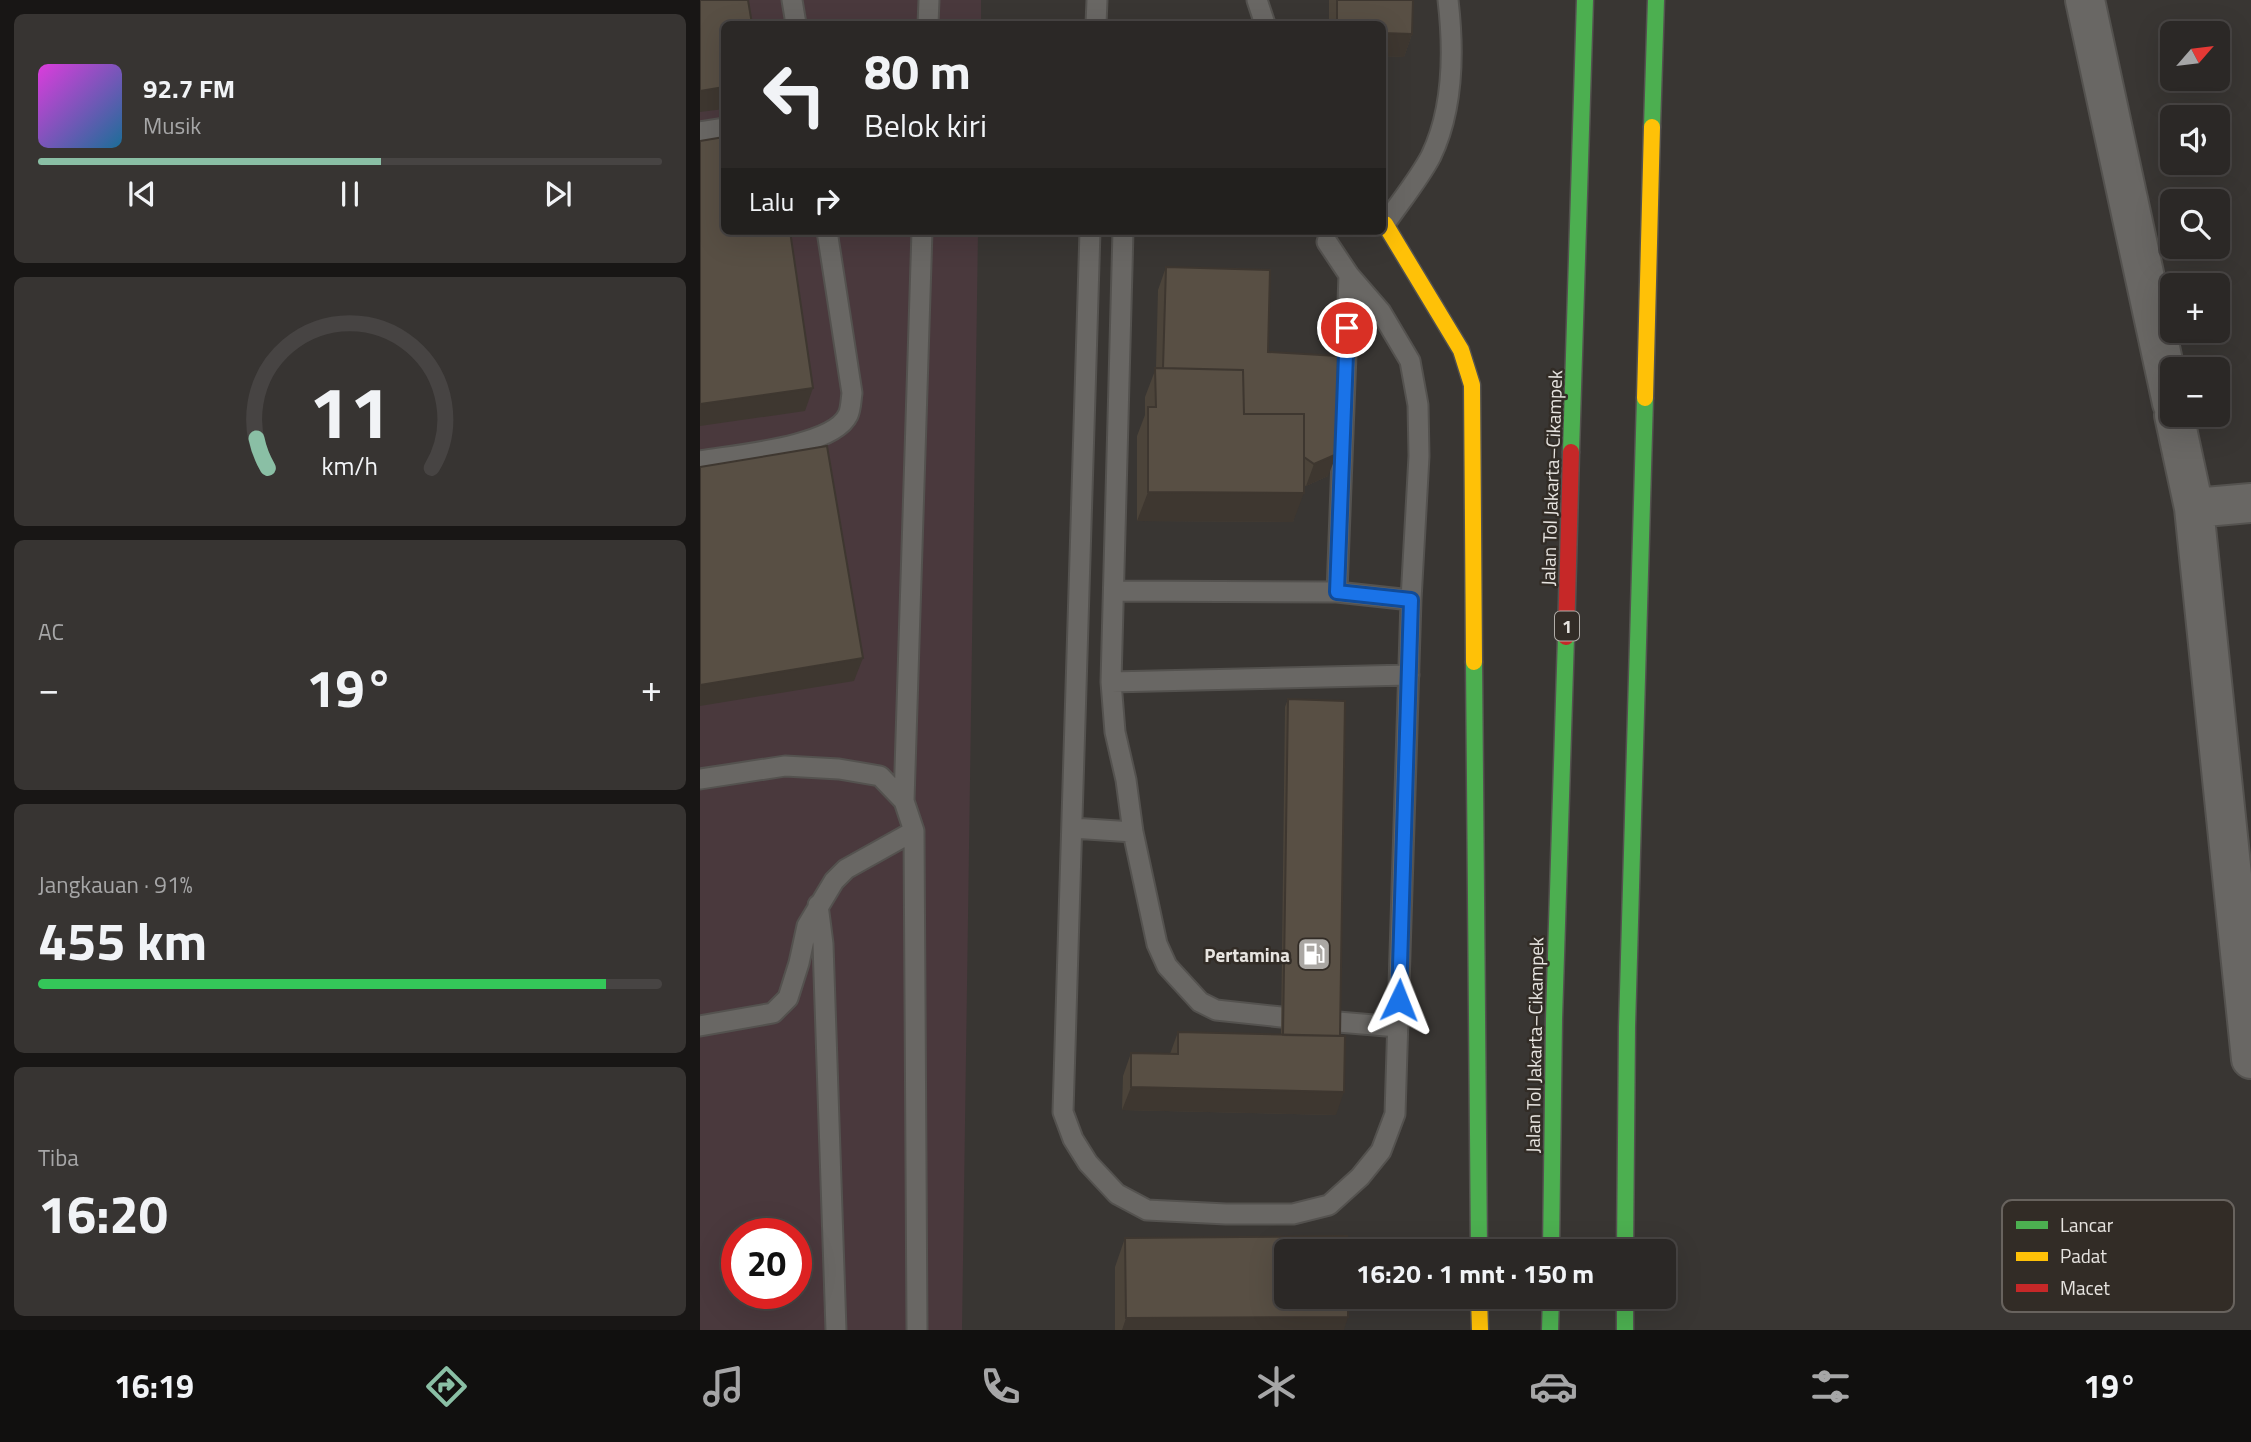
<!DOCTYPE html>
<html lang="id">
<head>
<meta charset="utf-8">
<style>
  :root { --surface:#2b2826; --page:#373432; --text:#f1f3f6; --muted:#a6a6a7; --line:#474443; --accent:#8abfa5 }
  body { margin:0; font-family:"Titillium Web",sans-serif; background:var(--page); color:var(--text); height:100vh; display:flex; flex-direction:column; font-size:26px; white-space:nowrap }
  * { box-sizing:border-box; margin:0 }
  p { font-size:23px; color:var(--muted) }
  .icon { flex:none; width:38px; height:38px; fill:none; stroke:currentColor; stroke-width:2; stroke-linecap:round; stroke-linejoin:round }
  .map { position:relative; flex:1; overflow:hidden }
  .details { display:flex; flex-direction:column; gap:14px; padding:14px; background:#181615; width:700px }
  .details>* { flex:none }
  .banner { position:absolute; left:21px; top:21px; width:665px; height:214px; border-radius:10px; box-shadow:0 7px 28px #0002,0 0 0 2px var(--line); background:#2b2826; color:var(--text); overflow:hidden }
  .needle { width:46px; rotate:62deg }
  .fabs { position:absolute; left:1460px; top:21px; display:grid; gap:14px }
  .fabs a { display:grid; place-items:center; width:70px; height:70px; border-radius:10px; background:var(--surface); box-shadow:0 7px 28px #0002,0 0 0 2px var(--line); font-size:35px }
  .speed { position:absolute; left:21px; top:1218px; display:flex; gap:14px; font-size:35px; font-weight:700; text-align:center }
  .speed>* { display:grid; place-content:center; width:91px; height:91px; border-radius:50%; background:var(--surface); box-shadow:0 7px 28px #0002,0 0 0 2px var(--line); line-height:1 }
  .speed .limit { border:10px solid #d22; background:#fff; color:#111 }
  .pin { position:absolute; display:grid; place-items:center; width:60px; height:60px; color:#fff; margin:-30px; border:4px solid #fff; border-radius:50%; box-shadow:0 2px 7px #0007 }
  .me { position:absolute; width:77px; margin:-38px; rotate:2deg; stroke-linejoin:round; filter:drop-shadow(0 0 5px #0008) }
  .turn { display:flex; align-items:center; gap:24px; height:147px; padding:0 28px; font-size:32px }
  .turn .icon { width:91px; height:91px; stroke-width:2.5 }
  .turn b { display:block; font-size:49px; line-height:60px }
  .then { display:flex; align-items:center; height:66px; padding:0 28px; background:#0003; gap:14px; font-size:26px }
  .big { font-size:52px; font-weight:700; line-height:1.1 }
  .details .widget { flex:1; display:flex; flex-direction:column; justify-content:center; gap:10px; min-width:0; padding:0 24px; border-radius:10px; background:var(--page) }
  .details .dial { align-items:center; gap:0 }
  .dial svg { height:182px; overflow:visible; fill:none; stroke:var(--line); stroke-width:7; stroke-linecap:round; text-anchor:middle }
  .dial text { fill:var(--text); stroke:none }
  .song { display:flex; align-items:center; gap:21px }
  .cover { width:84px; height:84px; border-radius:10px; background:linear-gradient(135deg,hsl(300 70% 55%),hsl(200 70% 35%)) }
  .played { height:7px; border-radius:4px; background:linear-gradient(90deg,var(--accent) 55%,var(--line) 55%) }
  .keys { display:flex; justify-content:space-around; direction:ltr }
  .heat { display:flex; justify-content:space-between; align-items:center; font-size:38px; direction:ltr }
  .charge { height:10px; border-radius:5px; background:linear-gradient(90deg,#34c759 91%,var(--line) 0) }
  .trip { position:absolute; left:574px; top:1239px; width:402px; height:70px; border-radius:10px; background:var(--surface); box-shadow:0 7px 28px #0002,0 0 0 2px var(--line); font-weight:700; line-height:70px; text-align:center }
  .tab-bar { display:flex; height:112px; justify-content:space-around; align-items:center; background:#11100f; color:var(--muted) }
  .tab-bar .icon { width:49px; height:49px }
  .tab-bar .selected { color:var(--accent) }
  .tab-bar b { font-size:32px; color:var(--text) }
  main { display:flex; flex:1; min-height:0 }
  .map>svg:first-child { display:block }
  .industrial { fill:#4a393d; fill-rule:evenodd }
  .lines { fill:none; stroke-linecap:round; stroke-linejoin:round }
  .lane-casing { stroke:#54524f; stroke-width:23 }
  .street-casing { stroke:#54524f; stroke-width:42 }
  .fast-casing { stroke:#54524f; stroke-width:19 }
  .slow-casing { stroke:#54524f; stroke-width:19 }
  .jam-casing { stroke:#54524f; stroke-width:19 }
  .lane { stroke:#696764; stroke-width:19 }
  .street { stroke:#696764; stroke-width:38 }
  .fast { stroke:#4caf50; stroke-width:16 }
  .slow { stroke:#ffc107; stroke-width:16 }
  .jam { stroke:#c62828; stroke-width:16 }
  .wall { fill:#4c443a }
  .shaded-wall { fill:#3e3730 }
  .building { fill:#584f44; stroke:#3e3730; stroke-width:2 }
  .route-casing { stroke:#114b97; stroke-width:18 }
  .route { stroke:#1a73e8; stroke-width:12 }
  .labels { text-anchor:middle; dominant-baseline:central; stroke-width:5; stroke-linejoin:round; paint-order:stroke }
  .shield { fill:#322c26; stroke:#b1ada8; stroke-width:2 }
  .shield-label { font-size:18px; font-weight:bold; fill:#e7e4e0 }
  .street-label { font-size:19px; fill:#e7e4e0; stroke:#322c26 }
  .poi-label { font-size:19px; font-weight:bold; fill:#e7e4e0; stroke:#322c26; text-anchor:end }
  .key { fill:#322c26; stroke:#68635e; stroke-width:2 }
  .key-label { font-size:19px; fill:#e7e4e0 }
</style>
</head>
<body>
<main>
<section class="details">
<div class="widget">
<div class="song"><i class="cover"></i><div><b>92.7 FM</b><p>Musik</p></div></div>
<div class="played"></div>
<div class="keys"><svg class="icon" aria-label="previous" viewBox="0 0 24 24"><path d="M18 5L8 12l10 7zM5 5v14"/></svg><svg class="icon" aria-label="pause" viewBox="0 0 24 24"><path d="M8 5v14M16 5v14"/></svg><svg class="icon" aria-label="next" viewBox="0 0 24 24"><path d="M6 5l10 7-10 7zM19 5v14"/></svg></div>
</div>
<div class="widget dial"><svg viewBox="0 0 100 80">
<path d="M14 69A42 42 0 1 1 86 69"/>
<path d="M14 69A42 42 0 0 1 9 56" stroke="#8abfa5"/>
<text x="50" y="56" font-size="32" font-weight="700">11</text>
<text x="50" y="72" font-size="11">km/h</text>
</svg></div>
<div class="widget"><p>AC</p>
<div class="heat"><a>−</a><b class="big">19°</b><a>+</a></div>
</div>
<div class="widget"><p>Jangkauan · 91%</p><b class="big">455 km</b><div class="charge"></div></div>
<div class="widget"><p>Tiba</p><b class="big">16:20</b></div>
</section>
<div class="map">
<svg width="1551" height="1330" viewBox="0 0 1551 1330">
  <rect width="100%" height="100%" fill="#393633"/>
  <path class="industrial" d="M0,0H281V24H24V231H278L262,1330H0ZM37,1234H96V1293H37Z"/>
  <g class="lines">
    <g class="lane-casing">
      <path id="lane" d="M92,0L96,24
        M557,0L565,24
        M228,24L229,0
        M396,24L397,0
        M0,132L24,128
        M682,219L685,224C700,202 719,179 731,156C754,108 754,51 748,0
        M390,231L363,1112L373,1139L388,1163L417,1194L447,1210L526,1214H593L629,1205L660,1177L681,1151L695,1114L711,600L719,456L718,405L710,361L681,312L649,275L627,242
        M423,231L411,682L415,732L426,780L433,832L457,944L467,966L500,1002L516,1010L581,1017
        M0,461C34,455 133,447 148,415C151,409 151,399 152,393L127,231
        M415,591L637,592L711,600
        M637,592L649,275
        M411,682L709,675
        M0,779L85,766L139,769L180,776L204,801L214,831L217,1330
        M204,801L222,231
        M372,828L433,832
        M118,905L123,944L136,1330
        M638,1022L698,1027
        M0,1026L73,1013L88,998L99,963L107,926L134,881L146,869L214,831"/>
    </g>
    <g class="street-casing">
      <path id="street" d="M1385,0L1472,403
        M1474,415L1494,508L1551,1059
        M1494,508L1551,503"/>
    </g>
    <g class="fast-casing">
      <path id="fast" d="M952,127L956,0
        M871,452L885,0
        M774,662L779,1251
        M851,1251L854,1019L866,637
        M925,1251L927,1027L945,398
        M925,1297V1330
        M850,1330L851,1297"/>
    </g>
    <g class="slow-casing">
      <path id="slow" d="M685,224L761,350L772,385L774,662
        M945,398L952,127
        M779,1297L780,1330"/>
    </g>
    <g class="jam-casing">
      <path id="jam" d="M866,637L871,452"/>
    </g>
    <use href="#lane" class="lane"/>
    <use href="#street" class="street"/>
    <use href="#fast" class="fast"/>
    <use href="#slow" class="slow"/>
    <use href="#jam" class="jam"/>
  </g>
  <path class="wall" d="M629,0H713L712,34L704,57L682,56V24H629Z
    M466,267L568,352L628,476L606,486L604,485L593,522L437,521V436L445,415V397L456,368L458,290Z
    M588,699L636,1115L422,1110L423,1076L431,1053L470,1054L478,1032L581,1035L585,707Z
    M425,1238L644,1330H415V1267Z"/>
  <path class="shaded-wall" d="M682,33L712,34L704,57L682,56Z
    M24,87V109L0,112V91Z
    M113,388L105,411L0,426V404Z
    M637,454L628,476L606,486L614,464Z
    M448,492L604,493L593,522L437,521Z
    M163,658L154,681L0,706V685Z
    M431,1087L644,1092L636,1115L422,1110Z
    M648,1317L644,1330H422L426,1318Z"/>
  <path class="building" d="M0,0H48L52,24H24V87L0,91Z
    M637,0H713L712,34L682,33V24H637Z
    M24,137V231H90L113,388L0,404V141Z
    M466,267L570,270L568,352L638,356L637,454L614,464L604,457V414H544L543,370L463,368Z
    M455,368L543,370L544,414H604V493L448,492V407H456Z
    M127,446L163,658L0,685V467Z
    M588,699L645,701L640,1036L583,1035Z
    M478,1032L645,1036L644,1092L431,1087V1053L478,1054Z
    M647,1236V1251H586V1297H648V1317L426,1318L425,1238Z"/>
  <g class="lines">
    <g class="route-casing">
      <path id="route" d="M647,328L637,592L711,600L699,1000"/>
    </g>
    <use href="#route" class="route"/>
  </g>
  <defs>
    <g id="fuel-square" transform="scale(1.75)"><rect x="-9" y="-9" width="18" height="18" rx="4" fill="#aaa7a3" stroke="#322c26"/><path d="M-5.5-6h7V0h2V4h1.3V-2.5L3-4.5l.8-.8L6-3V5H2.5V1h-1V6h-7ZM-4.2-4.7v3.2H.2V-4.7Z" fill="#fff"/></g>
  </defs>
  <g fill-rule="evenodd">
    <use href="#fuel-square" x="614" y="954"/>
  </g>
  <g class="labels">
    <rect class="shield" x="855" y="611.5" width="24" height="29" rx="5"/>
    <g class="shield-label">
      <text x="867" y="626">1</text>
    </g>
    <g class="street-label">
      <text transform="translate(851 478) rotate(-88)">Jalan Tol Jakarta–Cikampek</text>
      <text transform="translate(834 1045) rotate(-89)">Jalan Tol Jakarta–Cikampek</text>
    </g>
    <g class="poi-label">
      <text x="590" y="954">Pertamina</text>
    </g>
  </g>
  <rect x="1302" y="1200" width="232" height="112" rx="10" class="key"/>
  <rect x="1316" y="1221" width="32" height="8" fill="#4caf50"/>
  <rect x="1316" y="1252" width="32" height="9" fill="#ffc107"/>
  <rect x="1316" y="1284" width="32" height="8" fill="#c62828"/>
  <g class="key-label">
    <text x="1360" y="1232">Lancar</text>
    <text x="1360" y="1263">Padat</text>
    <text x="1360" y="1295">Macet</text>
  </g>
</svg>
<div class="fabs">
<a><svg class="needle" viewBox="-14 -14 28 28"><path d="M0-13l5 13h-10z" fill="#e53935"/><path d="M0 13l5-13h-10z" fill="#a6a6a7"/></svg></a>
<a><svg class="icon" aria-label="sound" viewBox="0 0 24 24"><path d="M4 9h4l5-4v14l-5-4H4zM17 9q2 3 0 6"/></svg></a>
<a><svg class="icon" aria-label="search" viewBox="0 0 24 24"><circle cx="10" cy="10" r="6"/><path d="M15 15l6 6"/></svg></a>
<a>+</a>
<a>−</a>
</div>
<div class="speed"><div class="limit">20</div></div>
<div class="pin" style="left:647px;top:328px;background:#d93025"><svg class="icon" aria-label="arrive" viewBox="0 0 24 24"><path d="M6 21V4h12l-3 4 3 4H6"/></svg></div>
<svg class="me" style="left:699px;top:1000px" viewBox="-20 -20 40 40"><path d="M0-17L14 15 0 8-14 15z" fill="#1a73e8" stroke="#fff" stroke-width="4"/></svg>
<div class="trip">16:20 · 1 mnt · 150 m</div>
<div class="banner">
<div class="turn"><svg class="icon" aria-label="left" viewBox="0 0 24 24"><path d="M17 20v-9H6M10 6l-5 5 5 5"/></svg><div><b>80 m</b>Belok kiri</div></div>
<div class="then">Lalu<svg class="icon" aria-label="right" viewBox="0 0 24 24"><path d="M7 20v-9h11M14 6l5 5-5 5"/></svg></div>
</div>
</div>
</main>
<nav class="tab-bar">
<b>16:19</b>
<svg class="icon selected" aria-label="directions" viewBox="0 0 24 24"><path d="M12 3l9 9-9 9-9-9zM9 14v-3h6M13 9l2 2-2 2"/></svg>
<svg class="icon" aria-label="music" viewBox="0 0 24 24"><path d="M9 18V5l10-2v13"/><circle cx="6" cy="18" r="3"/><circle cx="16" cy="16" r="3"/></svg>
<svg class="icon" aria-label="phone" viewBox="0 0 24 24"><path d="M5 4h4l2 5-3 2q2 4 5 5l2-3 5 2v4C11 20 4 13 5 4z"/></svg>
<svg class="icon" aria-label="climate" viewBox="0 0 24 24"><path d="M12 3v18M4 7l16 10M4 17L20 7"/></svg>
<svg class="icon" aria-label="car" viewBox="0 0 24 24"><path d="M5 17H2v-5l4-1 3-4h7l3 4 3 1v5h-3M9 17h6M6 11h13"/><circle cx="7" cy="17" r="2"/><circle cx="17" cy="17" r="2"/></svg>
<svg class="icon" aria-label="filters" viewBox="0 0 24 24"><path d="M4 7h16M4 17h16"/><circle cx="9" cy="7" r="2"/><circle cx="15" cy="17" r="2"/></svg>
<b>19°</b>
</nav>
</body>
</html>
